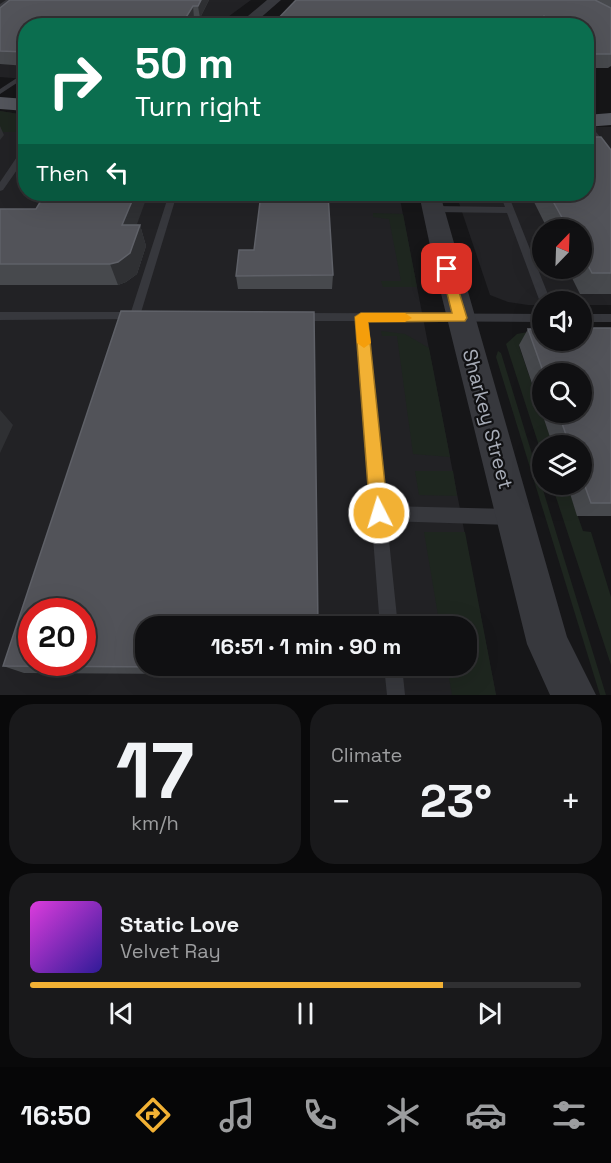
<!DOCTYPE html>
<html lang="en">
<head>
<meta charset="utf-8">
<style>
  :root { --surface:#101012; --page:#19191b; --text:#f1f3f6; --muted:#9c9d9f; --line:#303032; --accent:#f2b134 }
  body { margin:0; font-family:"Space Grotesk",sans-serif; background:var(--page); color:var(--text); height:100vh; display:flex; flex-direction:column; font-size:22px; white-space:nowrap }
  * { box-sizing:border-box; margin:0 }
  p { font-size:20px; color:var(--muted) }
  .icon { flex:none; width:33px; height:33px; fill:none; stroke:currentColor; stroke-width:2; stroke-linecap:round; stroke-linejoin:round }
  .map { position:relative; height:695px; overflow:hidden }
  .side { display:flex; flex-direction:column; gap:9px; padding:9px; background:#09090a; flex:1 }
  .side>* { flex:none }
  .banner { position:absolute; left:18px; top:18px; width:576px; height:183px; border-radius:24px; box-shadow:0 6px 24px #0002,0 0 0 2px var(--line); background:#0b6e4f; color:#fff; overflow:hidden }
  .needle { width:39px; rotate:23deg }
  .buttons { position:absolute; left:532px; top:219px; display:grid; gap:12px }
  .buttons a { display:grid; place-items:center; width:60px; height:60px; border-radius:50%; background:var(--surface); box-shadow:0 6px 24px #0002,0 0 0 2px var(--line); font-size:30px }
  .speed { position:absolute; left:18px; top:598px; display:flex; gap:12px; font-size:30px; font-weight:700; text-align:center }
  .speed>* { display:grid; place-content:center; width:78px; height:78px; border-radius:50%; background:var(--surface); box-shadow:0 6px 24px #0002,0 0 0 2px var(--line); line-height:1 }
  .speed .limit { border:9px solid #d22; background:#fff; color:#111 }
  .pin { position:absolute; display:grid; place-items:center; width:51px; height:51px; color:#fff; margin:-26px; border-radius:12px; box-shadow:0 3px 9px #0006 }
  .me { position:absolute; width:66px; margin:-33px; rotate:355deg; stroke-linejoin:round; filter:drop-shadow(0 0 4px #0008) }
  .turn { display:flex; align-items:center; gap:21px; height:126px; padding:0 18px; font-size:27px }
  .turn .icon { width:78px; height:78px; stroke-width:2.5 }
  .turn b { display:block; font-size:42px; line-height:51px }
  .then { display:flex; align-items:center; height:57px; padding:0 18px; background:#0003; gap:12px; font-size:22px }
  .big { font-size:45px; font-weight:800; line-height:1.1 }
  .side .widget { flex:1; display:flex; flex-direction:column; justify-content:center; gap:9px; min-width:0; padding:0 21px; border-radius:24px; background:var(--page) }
  .side .dial { align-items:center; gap:0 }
  .dial b { font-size:78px; line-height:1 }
  .song { display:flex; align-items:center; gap:18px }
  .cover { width:72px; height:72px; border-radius:9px; background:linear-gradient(135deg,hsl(300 70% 55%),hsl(250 70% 35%)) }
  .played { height:6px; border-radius:3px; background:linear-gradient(90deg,var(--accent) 75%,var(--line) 75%) }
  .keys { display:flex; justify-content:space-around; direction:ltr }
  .heat { display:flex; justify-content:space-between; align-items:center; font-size:33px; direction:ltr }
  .side .tiles { flex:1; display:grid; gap:9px; grid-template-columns:1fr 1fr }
  .widget:last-child { grid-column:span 2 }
  .trip { position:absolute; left:135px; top:616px; width:342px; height:60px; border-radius:24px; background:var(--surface); box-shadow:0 6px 24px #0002,0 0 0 2px var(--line); font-weight:800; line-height:60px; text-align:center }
  .menu { display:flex; height:96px; justify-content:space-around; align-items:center; background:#060607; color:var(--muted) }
  .menu .icon { width:42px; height:42px }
  .menu .current { color:var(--accent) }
  .menu b { font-size:27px; color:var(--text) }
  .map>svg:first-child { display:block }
  .built { fill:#222225; fill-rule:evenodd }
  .green { fill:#1e261f }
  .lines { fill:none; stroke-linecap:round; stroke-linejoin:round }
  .service { fill:#37383d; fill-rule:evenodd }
  .tertiary { fill:#37383d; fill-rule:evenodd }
  .primary { fill:#53555c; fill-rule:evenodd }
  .wall { fill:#47494d; fill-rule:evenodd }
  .shaded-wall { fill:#2f3033 }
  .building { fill:#525359; stroke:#5f6168; stroke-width:1.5; fill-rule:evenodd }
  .route { fill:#f2b134; stroke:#9d7322; stroke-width:1.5 }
  .slow { fill:#f59e0b }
  .labels { text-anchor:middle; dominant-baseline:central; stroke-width:4.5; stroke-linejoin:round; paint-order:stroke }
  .street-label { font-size:20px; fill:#a8adb8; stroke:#111113 }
</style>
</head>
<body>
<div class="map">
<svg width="611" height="695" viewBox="0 0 611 695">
  <rect width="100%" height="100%" fill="#161618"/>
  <path class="built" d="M0,0H251L217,25L26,26L25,79L0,77Z
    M0,111L25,115L26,194H399L496,695H0ZM32,612H82V663H32ZM146,627H466V666H146Z
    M587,127H611V305H582V302H543V305H528L508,302L490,295L456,194H586ZM543,230H582V268H543Z"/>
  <path class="green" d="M0,111L25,115V120L19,132H0Z
    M373,213L403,214L417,287H383L381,281H401L389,219L373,217Z
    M539,330L543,340L519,346L553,445L543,446V458L506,344L517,334Z
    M381,331L405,334L429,348L450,457L413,454L397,336H382Z
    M498,351L501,353L606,695H600L496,357Z
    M415,471H453L457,496L419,495Z
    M552,485H567L583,531L591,532L611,597V665Z
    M424,532H465L496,695H452L447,666H466V627H440Z"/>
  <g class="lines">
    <path class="service" d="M6,0H12L0,9V4Z
      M26,72V77L0,94V89Z
      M586,120L611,150V157H608L586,128Z
      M23,148H26V157L3,190L0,191V182Z
      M169,194H177L139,319L0,320V312H131Z
      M500,194H508L551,302H543V305L540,302L507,213L433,212L428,209L433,206L505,207Z
      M298,313L543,314V322L367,321L386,506L510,509L515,512L518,517L515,522L510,525L387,521L398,627H380L356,321H298L292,317Z
      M582,314H611V322H582Z
      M384,666H402L405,695H387Z"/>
    <path class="tertiary" d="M267,0H281L251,26H236Z
      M419,194H440L567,637L596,695H550L527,644L435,269Z"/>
    <path class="primary" d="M0,97L26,99V111L0,109Z
      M611,113V125L586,127V115Z"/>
  </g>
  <path class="wall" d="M209,0L200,18H194L190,26H26V66L0,64V8Z
    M296,0H611V66L608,68H586V26H271Z
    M611,150V294H580L567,268H582V230H548L530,194H586Z
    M0,209L140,225L146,246L137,274L126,282L118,285H0Z
    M333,275L332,289H238L236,276Z
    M611,328V516H577L567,484H582V446H553L519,345L528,329ZM543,374H582V412H543Z
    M3,666H318L317,675L24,673Z"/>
  <path class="shaded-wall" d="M201,0H209L200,18L198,6Z
    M193,6L194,18L190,26H186L185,19Z
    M544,16L541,26H530Z
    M174,19L175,26H170Z
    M0,126L4,135L0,140Z
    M135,194H148L129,246L122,225Z
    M140,225L146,246L137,274L126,282L118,285L110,264Z
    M0,410L13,425L0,453Z"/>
  <path class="building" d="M10,0H201L198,6H193L185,19H174L170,26H26V52L0,51V8Z
    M296,0H595L611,8V54H586V26H552L544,16L530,26H271Z
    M586,137H601L611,150V273H592L582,254V230H569L549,194H586Z
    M45,194H135L122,225H140L130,253L118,262L110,264H0V209H36Z
    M261,194H328L333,275L236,276L239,250H254Z
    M121,311L314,312L318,627H146V666H318V668L3,666ZM32,612H82V663H32Z
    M582,328H611V503H591L582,478V446H570L558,412H582V374H544L528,329H543V340H582Z"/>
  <path class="route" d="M447,265L452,269L467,318L465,321L368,322L388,513L385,519L379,522L373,519L370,513L355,317L361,313H452L441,269Z"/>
  <path class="slow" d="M361,313H405L412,318L405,322H368L371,343L364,348L357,343L355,317Z"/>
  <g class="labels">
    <g class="street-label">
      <text transform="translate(488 419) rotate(75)">Sharkey Street</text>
    </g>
  </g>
</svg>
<div class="buttons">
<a><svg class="needle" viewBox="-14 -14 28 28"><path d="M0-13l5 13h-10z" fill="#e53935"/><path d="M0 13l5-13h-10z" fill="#9c9d9f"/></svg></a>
<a><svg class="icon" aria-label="sound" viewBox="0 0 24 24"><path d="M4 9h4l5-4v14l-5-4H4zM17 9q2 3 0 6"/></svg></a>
<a><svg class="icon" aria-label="search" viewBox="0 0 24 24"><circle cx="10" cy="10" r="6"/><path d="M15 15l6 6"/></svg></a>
<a><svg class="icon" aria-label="layers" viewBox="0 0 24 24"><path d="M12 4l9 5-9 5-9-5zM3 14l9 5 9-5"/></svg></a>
</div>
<div class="speed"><div class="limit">20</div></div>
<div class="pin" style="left:447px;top:269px;background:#d93025"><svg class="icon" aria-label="arrive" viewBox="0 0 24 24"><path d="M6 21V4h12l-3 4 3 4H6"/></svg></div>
<svg class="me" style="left:379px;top:513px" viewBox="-20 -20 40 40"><circle r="17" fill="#f2b134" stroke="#fff" stroke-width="3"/><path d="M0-11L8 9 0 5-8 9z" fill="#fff"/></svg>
<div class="trip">16:51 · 1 min · 90 m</div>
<div class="banner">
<div class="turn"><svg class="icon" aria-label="right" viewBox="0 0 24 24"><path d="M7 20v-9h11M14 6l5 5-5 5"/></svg><div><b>50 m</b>Turn right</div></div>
<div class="then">Then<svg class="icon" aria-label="left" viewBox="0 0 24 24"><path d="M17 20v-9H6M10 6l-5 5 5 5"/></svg></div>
</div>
</div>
<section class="side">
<div class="tiles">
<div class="widget dial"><b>17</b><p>km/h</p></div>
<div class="widget"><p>Climate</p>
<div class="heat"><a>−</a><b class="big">23°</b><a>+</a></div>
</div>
<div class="widget">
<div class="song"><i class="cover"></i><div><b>Static Love</b><p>Velvet Ray</p></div></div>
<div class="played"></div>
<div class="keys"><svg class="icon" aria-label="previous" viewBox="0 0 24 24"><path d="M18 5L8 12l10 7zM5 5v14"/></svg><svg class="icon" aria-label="pause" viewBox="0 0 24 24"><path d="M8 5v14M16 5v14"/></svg><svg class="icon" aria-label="next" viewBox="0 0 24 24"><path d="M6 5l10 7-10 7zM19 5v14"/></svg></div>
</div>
</div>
</section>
<nav class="menu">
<b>16:50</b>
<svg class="icon current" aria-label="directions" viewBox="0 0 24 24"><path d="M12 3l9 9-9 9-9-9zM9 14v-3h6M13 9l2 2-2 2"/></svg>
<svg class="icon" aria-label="music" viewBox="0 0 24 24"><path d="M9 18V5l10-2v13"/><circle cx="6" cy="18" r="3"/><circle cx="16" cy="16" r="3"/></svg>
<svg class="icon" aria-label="phone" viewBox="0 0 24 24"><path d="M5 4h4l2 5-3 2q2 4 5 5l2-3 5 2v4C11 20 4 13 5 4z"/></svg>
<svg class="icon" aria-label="climate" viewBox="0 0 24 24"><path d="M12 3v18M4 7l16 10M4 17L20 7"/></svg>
<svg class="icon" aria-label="car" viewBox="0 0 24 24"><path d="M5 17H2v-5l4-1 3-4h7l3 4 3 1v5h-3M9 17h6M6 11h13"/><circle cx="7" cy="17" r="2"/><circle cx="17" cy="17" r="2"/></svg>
<svg class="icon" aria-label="filters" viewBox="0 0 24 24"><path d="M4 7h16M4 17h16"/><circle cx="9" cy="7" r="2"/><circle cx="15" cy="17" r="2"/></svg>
</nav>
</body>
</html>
